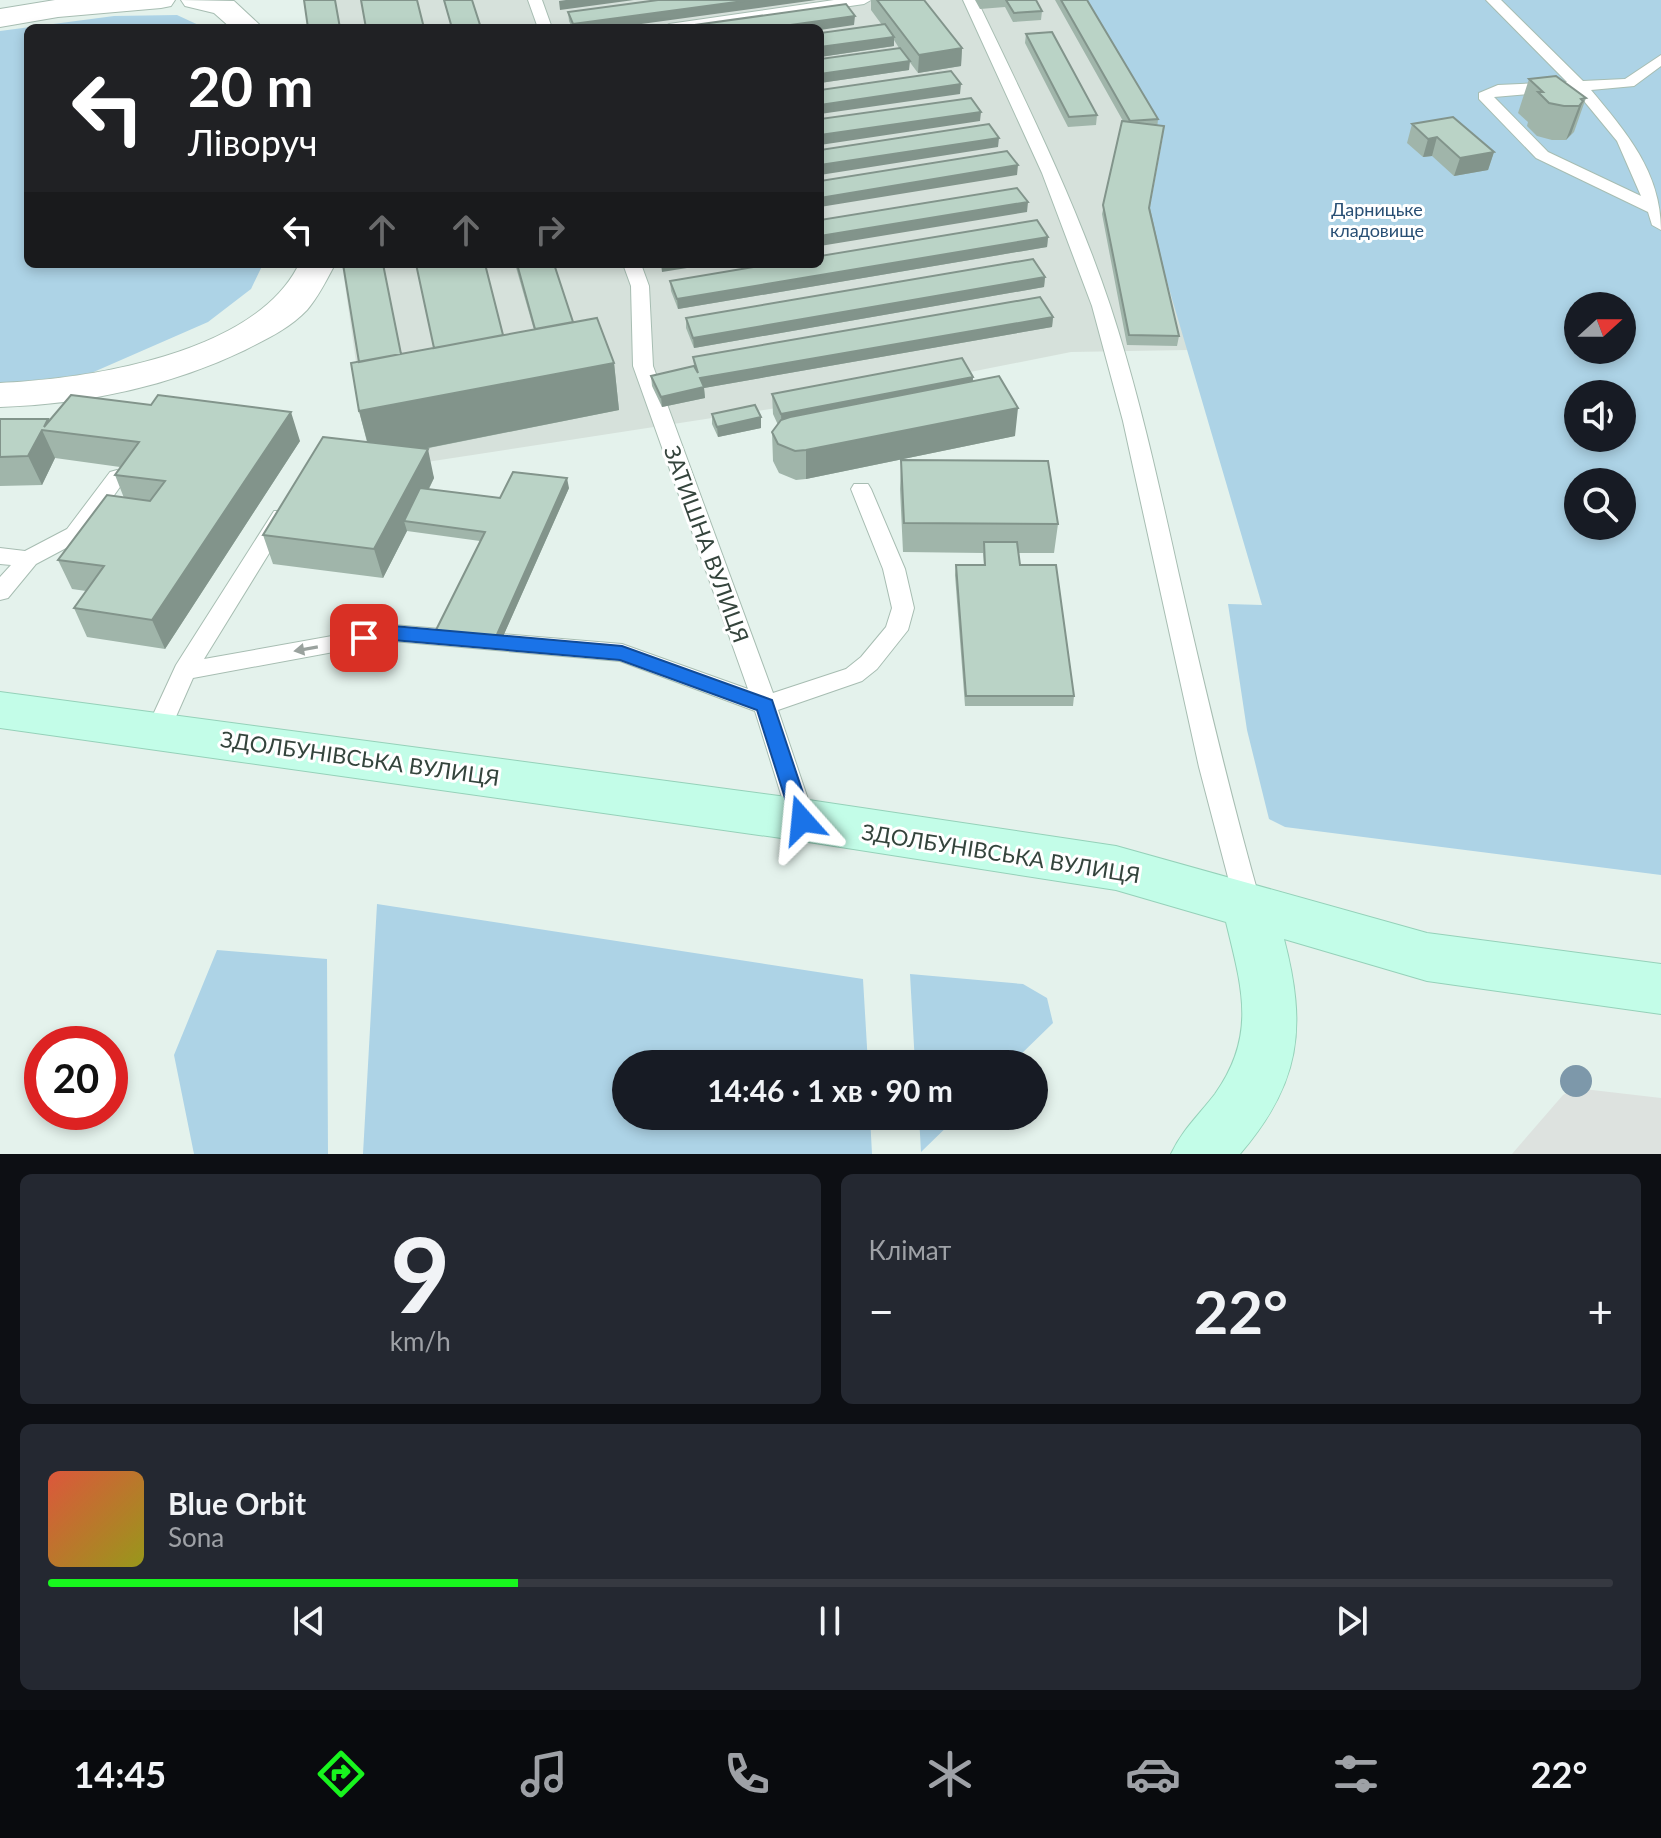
<!DOCTYPE html>
<html lang="uk">
<head>
<meta charset="utf-8">
<style>
  :root { --surface:#171b24; --page:#242831; --text:#f1f3f6; --muted:#9ea1a6; --line:#363941; --accent:#18f51e }
  body { margin:0; font-family:Lato,sans-serif; background:var(--page); color:var(--text); height:100vh; display:flex; flex-direction:column; font-size:30px; white-space:nowrap }
  * { box-sizing:border-box; margin:0 }
  p { font-size:26px; color:var(--muted) }
  .icon { flex:none; width:44px; height:44px; fill:none; stroke:currentColor; stroke-width:2; stroke-linecap:round; stroke-linejoin:round }
  .map { position:relative; height:1154px; overflow:hidden }
  .panel { display:flex; flex-direction:column; gap:20px; padding:20px; background:#0d0f14; flex:1 }
  .panel>* { flex:none }
  .top-card { position:absolute; left:24px; top:24px; width:800px; height:244px; border-radius:12px; box-shadow:0 4px 12px #0003; background:#202124; color:#fff; overflow:hidden }
  .needle { width:52px; rotate:69deg }
  .tools { position:absolute; left:1564px; top:292px; display:grid; gap:16px }
  .tools a { display:grid; place-items:center; width:72px; height:72px; border-radius:50%; background:var(--surface); box-shadow:0 4px 12px #0003; font-size:40px }
  .speed { position:absolute; left:24px; top:1026px; display:flex; gap:16px; font-size:40px; font-weight:700; text-align:center }
  .speed>* { display:grid; place-content:center; width:104px; height:104px; border-radius:50%; background:var(--surface); box-shadow:0 4px 12px #0003; line-height:1 }
  .speed .limit { border:12px solid #d22; background:#fff; color:#111 }
  .pin { position:absolute; display:grid; place-items:center; width:68px; height:68px; color:#fff; margin:-34px; border-radius:16px; box-shadow:0 4px 12px #0006 }
  .me { position:absolute; width:88px; margin:-44px; rotate:342deg; stroke-linejoin:round; filter:drop-shadow(0 0 6px #0008) }
  .turn { display:flex; align-items:center; gap:28px; height:168px; padding:0 32px; font-size:36px }
  .turn .icon { width:104px; height:104px; stroke-width:2.5 }
  .turn b { display:block; font-size:56px; line-height:68px }
  .lanes { display:flex; align-items:center; height:76px; padding:0 32px; background:#0003; justify-content:center; gap:40px; direction:ltr }
  .lanes .off { opacity:.35 }
  .big { font-size:60px; font-weight:700; line-height:1.1 }
  .panel .tile { flex:1; display:flex; flex-direction:column; justify-content:center; gap:12px; min-width:0; padding:0 28px; border-radius:12px; background:var(--page) }
  .panel .dial { align-items:center; gap:0 }
  .dial b { font-size:104px; line-height:1 }
  .song { display:flex; align-items:center; gap:24px }
  .cover { width:96px; height:96px; border-radius:12px; background:linear-gradient(135deg,hsl(10 70% 55%),hsl(60 70% 35%)) }
  .played { height:8px; border-radius:4px; background:linear-gradient(90deg,var(--accent) 30%,var(--line) 30%) }
  .keys { display:flex; justify-content:space-around; direction:ltr }
  .heat { display:flex; justify-content:space-between; align-items:center; font-size:44px; direction:ltr }
  .panel .tiles { flex:1; display:grid; gap:20px; grid-template-columns:1fr 1fr }
  .tile:last-child { grid-column:span 2 }
  .trip { position:absolute; left:612px; top:1050px; width:436px; height:80px; border-radius:40px; background:var(--surface); box-shadow:0 4px 12px #0003; font-weight:700; line-height:80px; text-align:center }
  .tab-bar { display:flex; height:128px; justify-content:space-around; align-items:center; background:#090b0e; color:var(--muted) }
  .tab-bar .icon { width:56px; height:56px }
  .tab-bar .on { color:var(--accent) }
  .tab-bar b { font-size:36px; color:var(--text) }
  .map>svg:first-child { display:block }
  .industrial { fill:#d6e1db }
  .green { fill:#add3e6; fill-rule:evenodd }
  .parking { fill:#dde2df }
  .lines { fill:none; stroke-linecap:round; stroke-linejoin:round }
  .lane-casing { stroke:#a7bdb2; stroke-width:2 }
  .street-casing { stroke:#a7bdb2; stroke-width:2 }
  .secondary-casing { stroke:#95d1b9; stroke-width:2 }
  .lane { fill:#fff; fill-rule:evenodd }
  .street { fill:#fff; fill-rule:evenodd }
  .secondary { fill:#c3fde8; fill-rule:evenodd }
  .tree { fill:#7d98aa }
  .wall { fill:#a0b5aa }
  .shaded-wall { fill:#82948b }
  .building { fill:#bad3c6; stroke:#82948b; stroke-width:2 }
  .oneway { fill:#9aa29e }
  .route { fill:#1a73e8; stroke:#114b97; stroke-width:2 }
  .labels { text-anchor:middle; dominant-baseline:central; stroke-width:6; stroke-linejoin:round; paint-order:stroke }
  .far-park-label { font-size:18px; fill:#294f74; stroke:#fff }
  .street-label { font-size:22px; fill:#34443c; stroke:#fff }
</style>
</head>
<body>
<div class="map">
<svg width="1661" height="1154" viewBox="0 0 1661 1154">
  <rect width="100%" height="100%" fill="#e4f2ec"/>
  <path class="industrial" d="M305,0H1082L1163,136L1148,217L1188,350L1071,352L829,400L381,469L363,411L342,264H820V28H309Z"/>
  <path class="green" d="M1082,0H1661V875L1285,827L1269,819L1247,730L1228,604L1262,605L1148,217L1163,136ZM1578,306H1622V350H1578ZM1578,394H1622V438H1578ZM1578,482H1622V526H1578Z
    M177,15L205,28H28V264H263L251,289L208,322L89,374L0,384V31L114,16Z
    M377,904L863,979L868,1064H626V1116H870L872,1154H363Z
    M217,950L327,959L328,1154H194L174,1055Z
    M910,974L1023,984L1047,998L1053,1023L1011,1064H915Z
    M919,1116H958L921,1152Z"/>
  <path class="parking" d="M1575,1088L1661,1098V1154H1512L1563,1095Z"/>
  <g class="lines">
    <g class="lane-casing">
      <path id="lane" d="M528,0H542L552,28H538Z
        M834,0H871L864,4L699,28H662L669,24Z
        M963,0H977C1025,100 1075,200 1110,305C1139,393 1159,485 1179,575C1204,685 1230,795 1261,904L1257,912L1248,915L1239,912L1235,904L1199,767L1123,421L1092,306L1042,173Z
        M1486,0H1501L1583,81L1625,79L1661,55V66L1634,86L1591,90C1626,132 1661,172 1661,230L1652,225L1648,212L1536,158L1479,99V93L1498,85L1567,82ZM1575,90L1617,141L1641,196L1548,152L1494,97Z
        M623,264H641L649,286L653,366L773,693L846,669L861,657L886,627L892,608L883,569L851,489L854,484H868L871,489L905,569L914,608L908,630L877,669L862,681L778,710L815,820L811,827L802,830L793,827L789,820L755,711L620,661L393,641L193,678L167,737L158,739L149,737L146,730L176,665L274,511H288L292,516L204,659L393,625L622,644L748,689L633,366L631,286Z
        M117,470L127,477L83,539L36,564L8,598L0,600V577L11,565L0,564V548L25,551L67,529L110,472Z"/>
    </g>
    <g class="street-casing">
      <path id="street" d="M55,0H175L171,6L161,8L58,17L0,27V9Z
        M181,0L234,1L263,28H231L214,13L185,6Z
        M295,264H331L333,268C325,283 318,297 307,310C290,328 267,339 245,350C168,387 85,404 0,407V383C89,379 251,354 297,268Z"/>
    </g>
    <g class="secondary-casing">
      <path id="secondary" d="M0,692L802,799L1116,846L1427,933L1661,964V1014L1427,981L1284,939C1307,1027 1301,1083 1240,1154H1171C1182,1130 1199,1115 1215,1094C1257,1035 1242,988 1226,922L1116,890L802,841L0,728Z"/>
    </g>
    <use href="#lane" class="lane"/>
    <use href="#street" class="street"/>
    <use href="#secondary" class="secondary"/>
  </g>
  <circle class="tree" cx="1576" cy="1081" r="16"/>
  <path class="wall" d="M871,0H924L962,48L961,66L918,73L909,61V70L820,83V59L899,48L894,40V46L820,57V33L882,25L871,10Z
    M975,0H1036L1042,11L1041,20L1013,22L1005,7L980,9Z
    M1055,0H1087L1158,119L1150,208L1179,336L1177,346L1127,345L1102,214L1123,121Z
    M568,12L612,28H572L569,21Z
    M1026,34L1097,115L1096,125L1068,127L1025,43Z
    M1529,79L1586,98L1574,132L1566,140H1552L1537,136L1527,126L1528,122L1518,113Z
    M1412,124L1494,152L1488,170L1454,176L1432,156L1423,157L1407,143Z
    M1048,237L1047,247L678,309L671,291L670,281Z
    M515,264H554L573,322L614,363L619,410L424,449L434,478L429,489L500,498L569,488L497,650L438,641L436,630L480,541L407,531L383,578L273,564L263,535L367,442L359,411V362L534,330Z
    M1045,277L1044,287L694,348L686,328V318Z
    M1053,317L1052,327L704,388L705,398L662,407L652,386L651,376L694,366L693,357Z
    M973,377V381L1015,436L806,479L796,480L779,473L773,461L772,432L778,425L773,414L772,394Z
    M712,414L761,428L718,437L712,424Z
    M0,419H48L49,421L300,441L165,649L87,637L74,608L86,591L72,589L58,560L124,498L115,475L120,467L55,458L42,485L0,486Z
    M901,460L1058,524L1054,553H1018L1020,565L1074,696L1073,706H965L955,575L956,565H984L983,553L903,552L900,489Z"/>
  <path class="shaded-wall" d="M566,0H634L560,10L559,1Z
    M751,0H816L612,28H573V24Z
    M855,16L854,25L820,30V28H769Z
    M894,37V46L820,57V47Z
    M962,48L961,66L918,73L919,55Z
    M910,61L909,70L820,83V74Z
    M961,84L960,94L820,114V105Z
    M1583,101L1571,134L1566,140L1579,106Z
    M981,112L980,121L820,145V135Z
    M1437,137L1432,156L1423,157L1428,139Z
    M999,138L998,147L820,175V165Z
    M1494,152L1488,170L1454,176L1460,158Z
    M1018,165L1017,175L820,207V198Z
    M1028,202L1027,212L820,246V236Z
    M1048,237L1047,247L678,309L677,299Z
    M661,264H712L662,272Z
    M1045,277L1044,287L694,348L693,338Z
    M1053,317L1052,327L704,388L705,398L662,407L661,397L700,378Z
    M614,363L619,410L372,459L359,411Z
    M973,377L972,397L782,434L781,414Z
    M1018,408L1015,436L806,479V450Z
    M291,412L300,441L165,649L152,620Z
    M761,417V428L718,437L717,427Z
    M42,430L55,458L42,485L28,456Z
    M428,449L434,478L412,522L404,521L407,531L383,578L374,549Z
    M567,478L569,488L497,650L495,639Z"/>
  <path class="building" d="M304,0H335L340,28H308Z
    M361,0H417L424,28H366Z
    M444,0H472L481,28H452Z
    M658,0H751L573,24L568,12Z
    M877,0H924L962,48L919,55Z
    M1006,0H1036L1042,11L1014,13Z
    M1061,0H1087L1158,119L1130,121Z
    M846,4L855,16L769,28H673Z
    M885,24L894,37L820,47V33Z
    M1052,32L1097,115L1069,117L1026,34Z
    M900,48L910,61L820,74V59Z
    M951,71L961,84L820,105V90Z
    M1556,76L1586,98L1581,99L1583,101L1579,106H1564L1549,103L1538,92H1543L1529,79Z
    M971,98L981,112L820,135V119Z
    M1453,117L1494,152L1460,158L1437,137L1428,139L1412,124Z
    M1122,121L1164,126L1149,208L1179,336L1129,335L1103,205Z
    M989,124L999,138L820,165V150Z
    M1007,151L1018,165L820,198V181Z
    M1017,188L1028,202L820,236V220Z
    M1037,220L1048,237L677,299L670,281L772,264H820V256Z
    M1033,259L1045,277L693,338L686,318Z
    M343,264H383L401,354L359,362Z
    M416,264H485L503,335L434,348Z
    M517,264H554L573,322L535,329Z
    M1040,297L1053,317L700,378L704,387L661,397L651,376L694,366L698,373L693,357Z
    M597,318L614,363L359,411L351,363Z
    M962,358L973,377L781,414L772,394Z
    M999,376L1018,408L806,450L795,451L778,444L772,432L781,420L790,417Z
    M71,395L151,405L158,395L291,412L152,620L74,608L104,566L58,560L107,495L150,501L165,481L115,475L139,442L42,430L28,456L0,457V419H48L44,427Z
    M755,405L761,417L717,427L712,414Z
    M323,437L428,449L374,549L263,535Z
    M901,460L1048,461L1058,524L904,523Z
    M513,472L567,478L495,639L436,630L485,532L404,521L420,488L500,498Z
    M984,542H1017L1020,565H1056L1074,696H966L956,565H985Z"/>
  <defs><path id="oneway-solid" d="M-6-.8H1V-3.2L6.5 0L1 3.2V.8H-6Z" transform="scale(2)"/></defs>
  <use class="oneway" href="#oneway-solid" transform="translate(306 649) rotate(170)"/>
  <path class="route" d="M393,626L622,646L772,700L812,820L809,826L802,829L795,826L792,820L757,710L620,660L393,640L364,645L354,638L357,633Z"/>
  <g class="labels">
    <g class="far-park-label">
      <text x="1377" y="209">Дарницьке<tspan x="1377" dy="21">кладовище</tspan></text>
    </g>
    <g class="street-label">
      <text transform="translate(707 544) rotate(70)">ЗАТИШНА ВУЛИЦЯ</text>
      <text transform="translate(360 758) rotate(8)">ЗДОЛБУНІВСЬКА ВУЛИЦЯ</text>
      <text transform="translate(1001 853) rotate(9)">ЗДОЛБУНІВСЬКА ВУЛИЦЯ</text>
    </g>
  </g>
</svg>
<div class="tools">
<a><svg class="needle" viewBox="-14 -14 28 28"><path d="M0-13l5 13h-10z" fill="#e53935"/><path d="M0 13l5-13h-10z" fill="#9ea1a6"/></svg></a>
<a><svg class="icon" aria-label="sound" viewBox="0 0 24 24"><path d="M4 9h4l5-4v14l-5-4H4zM17 9q2 3 0 6"/></svg></a>
<a><svg class="icon" aria-label="search" viewBox="0 0 24 24"><circle cx="10" cy="10" r="6"/><path d="M15 15l6 6"/></svg></a>
</div>
<div class="speed"><div class="limit">20</div></div>
<div class="pin" style="left:364px;top:638px;background:#d93025"><svg class="icon" aria-label="arrive" viewBox="0 0 24 24"><path d="M6 21V4h12l-3 4 3 4H6"/></svg></div>
<svg class="me" style="left:802px;top:820px" viewBox="-20 -20 40 40"><path d="M0-17L14 15 0 8-14 15z" fill="#1a73e8" stroke="#fff" stroke-width="4"/></svg>
<div class="trip">14:46 · 1 хв · 90 m</div>
<div class="top-card">
<div class="turn"><svg class="icon" aria-label="left" viewBox="0 0 24 24"><path d="M17 20v-9H6M10 6l-5 5 5 5"/></svg><div><b>20 m</b>Ліворуч</div></div>
<div class="lanes"><svg class="icon" aria-label="left" viewBox="0 0 24 24"><path d="M17 20v-9H6M10 6l-5 5 5 5"/></svg><svg class="icon off" aria-label="ahead" viewBox="0 0 24 24"><path d="M12 20V5M6 11l6-6 6 6"/></svg><svg class="icon off" aria-label="ahead" viewBox="0 0 24 24"><path d="M12 20V5M6 11l6-6 6 6"/></svg><svg class="icon off" aria-label="right" viewBox="0 0 24 24"><path d="M7 20v-9h11M14 6l5 5-5 5"/></svg></div>
</div>
</div>
<section class="panel">
<div class="tiles">
<div class="tile dial"><b>9</b><p>km/h</p></div>
<div class="tile"><p>Клімат</p>
<div class="heat"><a>−</a><b class="big">22°</b><a>+</a></div>
</div>
<div class="tile">
<div class="song"><i class="cover"></i><div><b>Blue Orbit</b><p>Sona</p></div></div>
<div class="played"></div>
<div class="keys"><svg class="icon" aria-label="previous" viewBox="0 0 24 24"><path d="M18 5L8 12l10 7zM5 5v14"/></svg><svg class="icon" aria-label="pause" viewBox="0 0 24 24"><path d="M8 5v14M16 5v14"/></svg><svg class="icon" aria-label="next" viewBox="0 0 24 24"><path d="M6 5l10 7-10 7zM19 5v14"/></svg></div>
</div>
</div>
</section>
<nav class="tab-bar">
<b>14:45</b>
<svg class="icon on" aria-label="directions" viewBox="0 0 24 24"><path d="M12 3l9 9-9 9-9-9zM9 14v-3h6M13 9l2 2-2 2"/></svg>
<svg class="icon" aria-label="music" viewBox="0 0 24 24"><path d="M9 18V5l10-2v13"/><circle cx="6" cy="18" r="3"/><circle cx="16" cy="16" r="3"/></svg>
<svg class="icon" aria-label="phone" viewBox="0 0 24 24"><path d="M5 4h4l2 5-3 2q2 4 5 5l2-3 5 2v4C11 20 4 13 5 4z"/></svg>
<svg class="icon" aria-label="climate" viewBox="0 0 24 24"><path d="M12 3v18M4 7l16 10M4 17L20 7"/></svg>
<svg class="icon" aria-label="car" viewBox="0 0 24 24"><path d="M5 17H2v-5l4-1 3-4h7l3 4 3 1v5h-3M9 17h6M6 11h13"/><circle cx="7" cy="17" r="2"/><circle cx="17" cy="17" r="2"/></svg>
<svg class="icon" aria-label="filters" viewBox="0 0 24 24"><path d="M4 7h16M4 17h16"/><circle cx="9" cy="7" r="2"/><circle cx="15" cy="17" r="2"/></svg>
<b>22°</b>
</nav>
</body>
</html>
